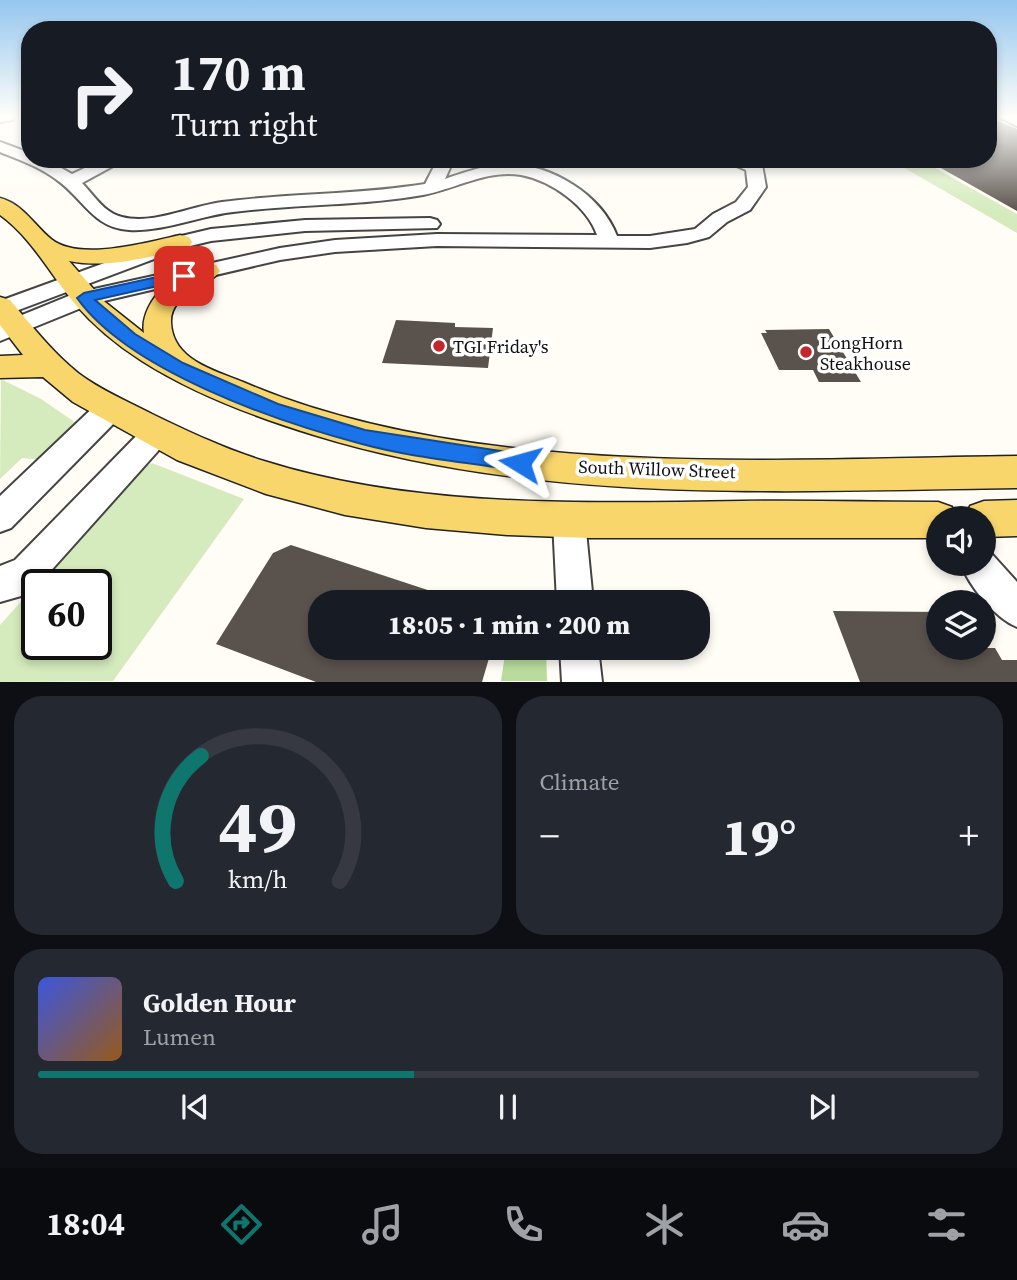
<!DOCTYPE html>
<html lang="en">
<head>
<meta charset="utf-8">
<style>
  :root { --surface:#171b24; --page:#242831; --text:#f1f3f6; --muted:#9ea1a6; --line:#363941; --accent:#0f766e }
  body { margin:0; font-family:"Source Serif 4",serif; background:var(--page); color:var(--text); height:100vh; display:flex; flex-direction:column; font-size:26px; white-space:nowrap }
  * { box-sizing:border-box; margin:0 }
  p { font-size:23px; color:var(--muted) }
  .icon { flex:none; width:38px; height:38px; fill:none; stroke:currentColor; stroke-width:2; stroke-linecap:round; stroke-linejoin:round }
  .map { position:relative; height:682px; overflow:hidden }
  .drawer { display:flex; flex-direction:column; gap:14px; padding:14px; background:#0d0f14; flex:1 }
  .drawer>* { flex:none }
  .banner { position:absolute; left:21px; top:21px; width:976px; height:147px; border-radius:28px; box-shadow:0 4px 10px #0003; background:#171b24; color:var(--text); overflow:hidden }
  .fabs { position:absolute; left:926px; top:506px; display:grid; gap:14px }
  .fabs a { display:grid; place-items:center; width:70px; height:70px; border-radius:50%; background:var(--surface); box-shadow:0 4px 10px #0003; font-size:35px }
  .speed { position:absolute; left:21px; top:569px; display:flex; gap:14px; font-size:35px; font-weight:700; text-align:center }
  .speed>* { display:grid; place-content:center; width:91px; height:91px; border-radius:50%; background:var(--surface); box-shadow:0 4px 10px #0003; line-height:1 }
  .speed .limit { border:4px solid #111; border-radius:10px; background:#fff; color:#111 }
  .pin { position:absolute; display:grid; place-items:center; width:60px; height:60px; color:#fff; margin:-30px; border-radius:14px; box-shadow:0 4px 10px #0006 }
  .me { position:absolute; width:77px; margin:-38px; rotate:278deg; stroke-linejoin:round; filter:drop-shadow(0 0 5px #0008) }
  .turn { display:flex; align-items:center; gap:24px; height:147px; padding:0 35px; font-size:32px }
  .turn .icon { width:91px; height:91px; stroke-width:2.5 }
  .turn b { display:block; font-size:49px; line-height:60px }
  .big { font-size:52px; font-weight:800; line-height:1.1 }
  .drawer .tile { flex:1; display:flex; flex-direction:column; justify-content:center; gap:10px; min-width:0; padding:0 24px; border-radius:28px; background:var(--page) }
  .drawer .dial { align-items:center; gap:0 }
  .dial svg { height:182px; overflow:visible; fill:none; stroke:var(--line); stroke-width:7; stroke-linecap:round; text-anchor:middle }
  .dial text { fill:var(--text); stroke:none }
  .song { display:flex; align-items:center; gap:21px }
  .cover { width:84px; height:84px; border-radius:10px; background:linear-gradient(135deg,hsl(230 70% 55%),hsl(30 70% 35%)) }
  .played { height:7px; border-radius:4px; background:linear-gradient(90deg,var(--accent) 40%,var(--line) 40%) }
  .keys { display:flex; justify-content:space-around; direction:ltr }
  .heat { display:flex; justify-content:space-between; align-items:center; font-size:38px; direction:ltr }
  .drawer .tiles { flex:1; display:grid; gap:14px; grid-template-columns:1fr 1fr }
  .tile:last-child { grid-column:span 2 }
  .trip { position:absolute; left:308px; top:590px; width:402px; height:70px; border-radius:28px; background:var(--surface); box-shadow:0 4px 10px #0003; font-weight:800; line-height:70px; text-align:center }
  .dock { display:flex; height:112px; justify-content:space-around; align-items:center; background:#090b0e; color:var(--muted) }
  .dock .icon { width:49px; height:49px }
  .dock .on { color:var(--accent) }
  .dock b { font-size:32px; color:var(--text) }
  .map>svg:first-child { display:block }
  .green { fill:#d5ebbd; fill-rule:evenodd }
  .forest { fill:#b9dc9c }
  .building { fill:#5a524d }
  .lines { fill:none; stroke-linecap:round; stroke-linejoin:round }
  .minor-casing { stroke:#444; stroke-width:4 }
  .major-casing { stroke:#222; stroke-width:3 }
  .minor { fill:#fff; fill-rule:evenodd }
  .major { fill:#f9d66b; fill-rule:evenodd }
  .route { fill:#1a73e8; stroke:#114b97; stroke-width:2 }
  .poi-dot { fill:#c4262e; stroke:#fff; stroke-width:2.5 }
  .labels { text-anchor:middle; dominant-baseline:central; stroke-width:7; stroke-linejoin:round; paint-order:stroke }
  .poi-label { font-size:18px; fill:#111; stroke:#fff; text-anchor:start }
  .street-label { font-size:18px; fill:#111; stroke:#fff }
</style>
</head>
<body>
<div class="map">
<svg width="1017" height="682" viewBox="0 0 1017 682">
  <rect width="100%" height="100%" fill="#fffdf5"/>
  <path class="green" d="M889,159H919L1017,214V233Z
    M1,379L41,399L79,425L43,460L22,458L0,479Z
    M152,463L244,499L113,681L0,682V625L139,470ZM37,584H96V644H37Z"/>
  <path class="forest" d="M506,648H546L547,681H501Z"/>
  <path class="building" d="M989,117L1017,129V211L925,159H989Z
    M396,320L455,323V327L493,328L488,368L382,363Z
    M829,329L861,382H819L813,370H779L761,333H767L765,330Z
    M291,545L455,599V602H320V648H492L482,682H316L216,644L273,553Z
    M833,611L938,612V648H995L1002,660H1017V682H860Z"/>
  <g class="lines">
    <g class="minor-casing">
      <path id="minor" d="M0,117H14L12,120L0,122Z
        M999,117H1017V126Z
        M0,142L30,153V159H45L72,174L104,159H126L82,183C93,194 104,213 122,217C153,225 191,206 222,202C290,193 358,195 425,184L438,159H454L445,179C465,172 487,164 509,164C552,165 601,194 617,236H650L695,229L713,214L736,202L748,187L746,170L720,159H761L766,187L750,210L727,222L709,237L687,243L650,248L437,246L335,252L280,260L91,304L0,341V324L76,293L280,248L335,240L437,234L597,235C587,206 552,181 521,175C488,169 455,189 423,195C360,206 296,204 233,212C199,216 163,232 129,230C93,228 83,198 57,180C40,167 20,160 0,152Z
        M430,218L437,220L440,224L437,228L305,231L211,241L186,247L0,317V301L173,238L211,229L305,220Z
        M111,397L121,400L125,408L121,416L11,528L0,532V496L101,400Z
        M156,422L166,426L170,434L166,442L39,584L21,596L0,602V566L15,560L146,426Z
        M569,506L581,510L585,521L593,602H557L553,521L557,510Z
        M984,549L990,552L1017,582V627C995,618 969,586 961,564H984Z
        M560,648H598L602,682H562Z"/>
    </g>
    <g class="major-casing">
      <path id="major" d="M0,198C23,204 34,225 51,239C79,262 148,242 180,235L189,237L192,242L189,247C150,257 109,269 69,261L105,302L144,333C138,301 185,258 216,265L220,271C207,289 170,294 171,322C172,360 214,370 243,382C471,480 772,459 1017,456V488C782,491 541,505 314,435C255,417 194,394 142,361C117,345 94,326 75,304C50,274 32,238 0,215Z
        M0,297L10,300C31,325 52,352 78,373C100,390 127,401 152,414C189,432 225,449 264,461C417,509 584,503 742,501C808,500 873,502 938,502L952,507L957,518H938V538H590L507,535L426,528L345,515L266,494L177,460L73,402L43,377L0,378V356L23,355L0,325Z
        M1017,500V536L984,537V518H965L970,506L984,501Z"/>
    </g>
    <use href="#minor" class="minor"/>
    <use href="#major" class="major"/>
  </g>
  <linearGradient id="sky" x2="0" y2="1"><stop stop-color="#95c6ee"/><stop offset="0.55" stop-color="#fffefa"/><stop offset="1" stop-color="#fffefa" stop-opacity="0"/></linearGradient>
  <rect width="1017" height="212" fill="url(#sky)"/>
  <path class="route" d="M184,271L191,276L189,279L95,300L135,334L183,363L278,404L365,430L520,454L527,457L530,463L527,468L520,471C468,462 413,458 362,444C278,422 129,371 77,298L84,293Z"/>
  <g class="poi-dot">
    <circle cx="439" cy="346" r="7"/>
    <circle cx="806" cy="352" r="7"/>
  </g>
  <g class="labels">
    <g class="poi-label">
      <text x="820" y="342">LongHorn<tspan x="820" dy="21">Steakhouse</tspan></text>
      <text x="453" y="346">TGI Friday's</text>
    </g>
    <g class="street-label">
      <text transform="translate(657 469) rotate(2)">South Willow Street</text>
    </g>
  </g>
</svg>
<div class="fabs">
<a><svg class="icon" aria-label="sound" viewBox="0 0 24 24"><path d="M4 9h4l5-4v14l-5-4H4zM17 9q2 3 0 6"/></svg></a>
<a><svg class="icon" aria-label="layers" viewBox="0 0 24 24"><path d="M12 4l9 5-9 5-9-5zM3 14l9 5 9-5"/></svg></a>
</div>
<div class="speed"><div class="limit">60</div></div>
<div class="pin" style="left:184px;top:276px;background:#d93025"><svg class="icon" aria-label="arrive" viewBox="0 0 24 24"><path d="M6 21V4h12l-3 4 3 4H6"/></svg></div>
<svg class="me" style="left:520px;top:463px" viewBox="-20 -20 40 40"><path d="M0-17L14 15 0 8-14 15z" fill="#1a73e8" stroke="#fff" stroke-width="4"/></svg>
<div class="trip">18:05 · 1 min · 200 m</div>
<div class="banner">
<div class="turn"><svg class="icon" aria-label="right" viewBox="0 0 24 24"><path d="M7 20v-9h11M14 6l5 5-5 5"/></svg><div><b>170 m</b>Turn right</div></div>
</div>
</div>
<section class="drawer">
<div class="tiles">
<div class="tile dial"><svg viewBox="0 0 100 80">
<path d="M14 69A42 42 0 1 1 86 69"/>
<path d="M14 69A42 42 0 0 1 25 14" stroke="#0f766e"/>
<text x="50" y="56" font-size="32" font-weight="700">49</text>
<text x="50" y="72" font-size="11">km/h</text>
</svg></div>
<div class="tile"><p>Climate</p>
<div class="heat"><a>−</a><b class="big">19°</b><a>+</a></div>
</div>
<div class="tile">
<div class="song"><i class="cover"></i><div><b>Golden Hour</b><p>Lumen</p></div></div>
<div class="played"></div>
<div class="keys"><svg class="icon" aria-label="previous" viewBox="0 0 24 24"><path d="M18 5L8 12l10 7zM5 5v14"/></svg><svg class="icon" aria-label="pause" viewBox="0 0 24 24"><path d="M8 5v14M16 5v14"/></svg><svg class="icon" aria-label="next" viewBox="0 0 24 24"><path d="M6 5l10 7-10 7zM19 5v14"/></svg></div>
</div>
</div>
</section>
<nav class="dock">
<b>18:04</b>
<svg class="icon on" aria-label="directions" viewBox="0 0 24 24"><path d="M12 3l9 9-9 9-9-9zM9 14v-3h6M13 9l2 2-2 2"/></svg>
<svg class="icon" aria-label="music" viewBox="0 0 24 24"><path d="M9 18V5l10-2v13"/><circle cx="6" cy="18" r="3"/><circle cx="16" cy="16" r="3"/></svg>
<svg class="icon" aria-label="phone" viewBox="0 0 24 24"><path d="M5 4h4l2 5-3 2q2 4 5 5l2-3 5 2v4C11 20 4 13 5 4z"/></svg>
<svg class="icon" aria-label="climate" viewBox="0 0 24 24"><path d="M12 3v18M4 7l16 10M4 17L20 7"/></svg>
<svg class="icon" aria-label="car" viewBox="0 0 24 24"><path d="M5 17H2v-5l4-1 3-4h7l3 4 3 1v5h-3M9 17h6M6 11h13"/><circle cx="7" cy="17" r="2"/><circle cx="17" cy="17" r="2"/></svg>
<svg class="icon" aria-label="filters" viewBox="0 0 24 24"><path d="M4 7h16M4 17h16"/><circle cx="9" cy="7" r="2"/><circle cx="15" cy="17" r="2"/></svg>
</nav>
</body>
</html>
